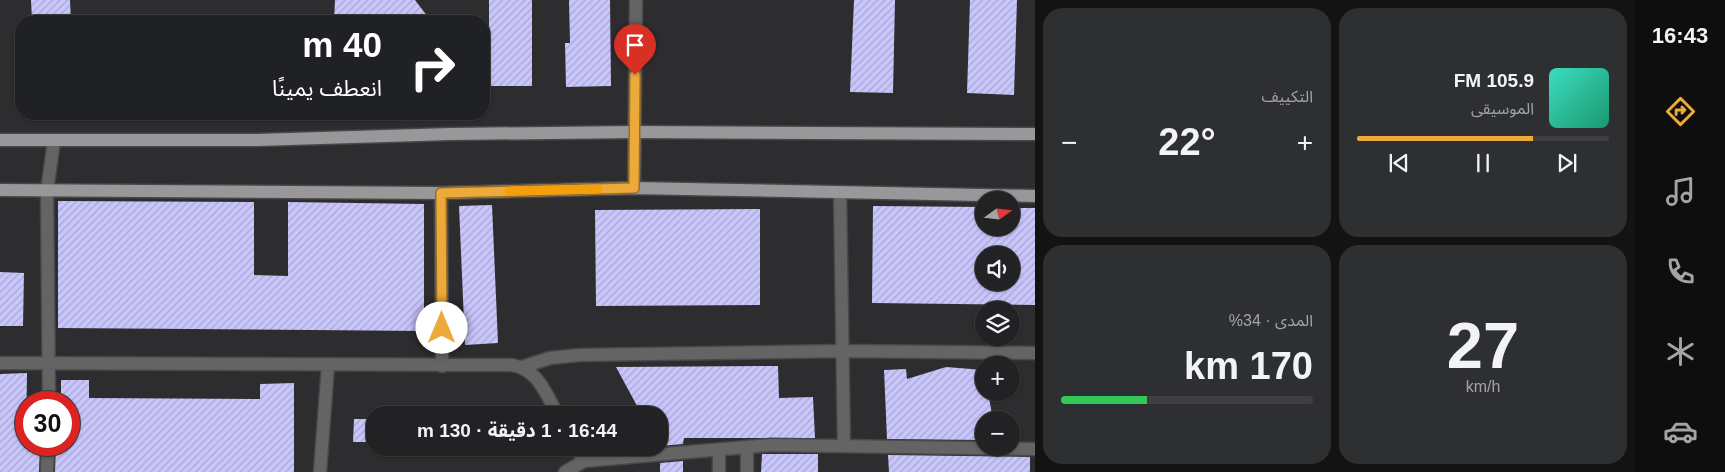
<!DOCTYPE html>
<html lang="ar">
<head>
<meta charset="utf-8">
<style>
  :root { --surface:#222224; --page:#2e2f31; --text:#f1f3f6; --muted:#a2a4a6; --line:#3f3f41; --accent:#ebaa39 }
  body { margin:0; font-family:Arial,"Noto Sans Arabic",sans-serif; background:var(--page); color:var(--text); direction:rtl; height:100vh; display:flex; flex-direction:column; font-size:19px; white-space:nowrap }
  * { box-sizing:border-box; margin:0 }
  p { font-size:16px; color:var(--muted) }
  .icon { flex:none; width:28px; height:28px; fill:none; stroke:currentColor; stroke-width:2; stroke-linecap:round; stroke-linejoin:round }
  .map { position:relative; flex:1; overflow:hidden; direction:ltr }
  .panel { display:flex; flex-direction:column; gap:8px; padding:8px; background:#131314; width:600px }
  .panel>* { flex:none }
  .hud { position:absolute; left:15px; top:15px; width:475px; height:105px; border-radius:20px; box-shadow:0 1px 4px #0004,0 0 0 1px var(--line); direction:rtl; background:#202124; color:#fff; overflow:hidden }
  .needle { width:32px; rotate:75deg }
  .buttons { position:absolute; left:975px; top:191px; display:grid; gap:10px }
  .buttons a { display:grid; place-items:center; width:45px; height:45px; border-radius:50%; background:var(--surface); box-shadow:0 1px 4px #0004,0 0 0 1px var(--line); font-size:25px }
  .speed { position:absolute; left:15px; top:391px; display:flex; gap:10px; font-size:25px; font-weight:700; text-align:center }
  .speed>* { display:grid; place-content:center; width:65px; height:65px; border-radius:50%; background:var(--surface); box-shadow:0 1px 4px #0004,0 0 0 1px var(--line); line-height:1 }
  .speed .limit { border:8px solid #d22; background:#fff; color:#111 }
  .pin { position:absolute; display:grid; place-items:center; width:42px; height:42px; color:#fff; margin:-51px -21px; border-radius:50% 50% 50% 0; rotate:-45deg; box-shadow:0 0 5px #0007 }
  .pin .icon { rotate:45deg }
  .me { position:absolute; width:55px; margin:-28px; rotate:0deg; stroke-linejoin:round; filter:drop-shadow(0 0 4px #0008) }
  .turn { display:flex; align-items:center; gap:18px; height:105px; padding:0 25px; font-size:22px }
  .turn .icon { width:65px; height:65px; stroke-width:2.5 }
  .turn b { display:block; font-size:35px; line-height:42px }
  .big { font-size:38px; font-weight:700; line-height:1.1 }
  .panel .card { flex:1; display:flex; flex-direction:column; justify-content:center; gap:8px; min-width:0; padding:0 18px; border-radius:20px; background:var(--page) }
  .panel .dial { align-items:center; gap:0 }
  .dial b { font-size:65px; line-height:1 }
  .song { display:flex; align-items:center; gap:15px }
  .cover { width:60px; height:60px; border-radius:8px; background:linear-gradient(135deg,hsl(170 70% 55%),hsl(160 70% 35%)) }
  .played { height:5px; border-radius:2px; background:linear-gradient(90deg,var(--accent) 70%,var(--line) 70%) }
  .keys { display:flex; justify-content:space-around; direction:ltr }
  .heat { display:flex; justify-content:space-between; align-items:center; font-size:28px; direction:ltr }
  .charge { height:8px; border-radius:4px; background:linear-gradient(90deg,#34c759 34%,var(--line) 0) }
  .panel .tiles { flex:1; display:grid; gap:8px; grid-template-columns:repeat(2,1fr) }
  .trip { position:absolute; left:366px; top:406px; width:302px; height:50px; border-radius:20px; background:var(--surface); box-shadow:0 1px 4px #0004,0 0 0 1px var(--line); font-weight:700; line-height:50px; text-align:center; direction:rtl }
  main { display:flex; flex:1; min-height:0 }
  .tab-bar { display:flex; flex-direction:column; width:90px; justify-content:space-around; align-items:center; background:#0e0e0e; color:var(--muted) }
  .tab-bar .icon { width:35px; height:35px }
  .tab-bar .active { color:var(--accent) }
  .tab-bar b { font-size:22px; color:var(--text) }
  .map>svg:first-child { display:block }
  .building { fill:url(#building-hatch); fill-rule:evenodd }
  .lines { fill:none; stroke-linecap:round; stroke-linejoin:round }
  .minor-casing { stroke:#48484a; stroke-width:15 }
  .major-casing { stroke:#48484a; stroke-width:15 }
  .minor { stroke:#646465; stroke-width:12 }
  .major { stroke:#98989b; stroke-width:12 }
  .route-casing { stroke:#996e25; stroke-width:12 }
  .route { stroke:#ebaa39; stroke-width:9 }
  .slow { stroke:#f59e0b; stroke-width:9 }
</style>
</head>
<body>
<main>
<nav class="tab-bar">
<b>16:43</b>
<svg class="icon active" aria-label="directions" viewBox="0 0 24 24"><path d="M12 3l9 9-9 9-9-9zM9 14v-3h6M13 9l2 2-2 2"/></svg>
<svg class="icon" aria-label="music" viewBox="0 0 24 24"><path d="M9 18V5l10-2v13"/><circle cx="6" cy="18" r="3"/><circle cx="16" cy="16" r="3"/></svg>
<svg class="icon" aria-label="phone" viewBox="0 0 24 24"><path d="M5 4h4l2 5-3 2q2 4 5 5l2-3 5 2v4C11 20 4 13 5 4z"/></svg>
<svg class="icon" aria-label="climate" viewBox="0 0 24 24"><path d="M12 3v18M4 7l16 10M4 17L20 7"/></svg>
<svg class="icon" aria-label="car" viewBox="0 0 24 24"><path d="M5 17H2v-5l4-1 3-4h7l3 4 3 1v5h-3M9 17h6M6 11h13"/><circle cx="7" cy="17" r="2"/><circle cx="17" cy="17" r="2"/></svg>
</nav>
<section class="panel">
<div class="tiles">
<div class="card">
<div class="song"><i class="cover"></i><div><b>105.9 FM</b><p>الموسيقى</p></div></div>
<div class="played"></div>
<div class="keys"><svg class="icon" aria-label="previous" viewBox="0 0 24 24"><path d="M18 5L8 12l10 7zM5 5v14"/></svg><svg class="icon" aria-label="pause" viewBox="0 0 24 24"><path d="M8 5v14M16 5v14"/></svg><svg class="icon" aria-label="next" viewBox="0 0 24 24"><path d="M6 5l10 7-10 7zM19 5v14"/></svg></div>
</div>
<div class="card"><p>التكييف</p>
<div class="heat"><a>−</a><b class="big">22°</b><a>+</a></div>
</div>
<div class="card dial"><b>27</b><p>km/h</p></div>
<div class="card"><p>المدى · 34%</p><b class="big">170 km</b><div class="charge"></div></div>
</div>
</section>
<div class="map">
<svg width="1035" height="472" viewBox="0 0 1035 472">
  <defs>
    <pattern id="building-hatch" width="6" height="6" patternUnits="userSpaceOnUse" patternTransform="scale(1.25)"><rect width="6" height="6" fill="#c9c6fc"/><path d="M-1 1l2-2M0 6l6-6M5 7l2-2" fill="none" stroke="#a8a6cf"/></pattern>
  </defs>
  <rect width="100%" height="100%" fill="#2d2d30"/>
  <path class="building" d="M31,0H70L71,21H32Z
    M335,0H415L431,21H334Z
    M489,0H532V86H489Z
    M569,0H610L611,86L566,87L565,43H570Z
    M854,0H895L893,93L850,92Z
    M970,0H1017L1014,95L967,93Z
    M58,201L254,202V275L288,276V202L424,204V331L58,328Z
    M492,205L498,343L465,345L459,206Z
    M873,206L984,207V228H1011V208H1035V305L872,303ZM984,255H1011V282H984Z
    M760,209V305L596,306L595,210Z
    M0,272L24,273L23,326H0Z
    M778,366L779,398L813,397L815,438H684L683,444L660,446V415H642L616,367Z
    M946,367L984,370V392H988L993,420H984V440L887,439L884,370L906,369L907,379Z
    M27,373L26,445H40L39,472H0V374Z
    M61,380H89V398L260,399V384L294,383V472H55L56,445H69V402H61Z
    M354,419H372V442H353Z
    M762,454H818V472H761Z
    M888,455L1030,457V472H889Z
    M683,461V472H660V463Z"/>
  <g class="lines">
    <g class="minor-casing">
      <path id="minor" d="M634,188L636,0
        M441,193L442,366
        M840,194L844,446
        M0,363L512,365C539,370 545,393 558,415
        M522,367L550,358L580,355L843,351L1035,353
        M49,402L47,191L54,141
        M576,448L584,461
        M47,472L48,445
        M320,472L328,365
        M565,472L584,461L771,445L1035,449
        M719,472V451
        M747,472V448"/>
    </g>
    <g class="major-casing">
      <path id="major" d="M0,140H257L451,134L635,132L1035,134
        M0,190L441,193L634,188L1035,196"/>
    </g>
    <use href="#minor" class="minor"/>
    <use href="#major" class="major"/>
  </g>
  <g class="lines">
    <g class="route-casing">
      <path id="route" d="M442,328L441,193L634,188L635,75"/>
    </g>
    <use href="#route" class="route"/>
    <path class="slow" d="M509,191L598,189"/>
  </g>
</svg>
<div class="buttons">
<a><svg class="needle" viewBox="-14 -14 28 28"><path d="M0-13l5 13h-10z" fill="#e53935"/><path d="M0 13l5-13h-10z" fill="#a2a4a6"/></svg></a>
<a><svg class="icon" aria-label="sound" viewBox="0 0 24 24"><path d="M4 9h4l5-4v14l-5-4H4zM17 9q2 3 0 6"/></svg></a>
<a><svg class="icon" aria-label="layers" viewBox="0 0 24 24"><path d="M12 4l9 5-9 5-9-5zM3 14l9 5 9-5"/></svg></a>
<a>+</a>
<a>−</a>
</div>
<div class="speed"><div class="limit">30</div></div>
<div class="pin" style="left:635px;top:75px;background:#d93025"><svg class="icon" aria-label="arrive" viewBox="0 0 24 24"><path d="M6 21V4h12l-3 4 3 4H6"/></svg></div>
<svg class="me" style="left:442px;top:328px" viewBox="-20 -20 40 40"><circle r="19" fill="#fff"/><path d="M0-13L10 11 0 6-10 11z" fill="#ebaa39"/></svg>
<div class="trip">16:44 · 1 دقيقة · 130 m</div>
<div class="hud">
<div class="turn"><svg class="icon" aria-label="right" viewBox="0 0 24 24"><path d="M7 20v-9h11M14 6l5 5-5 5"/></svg><div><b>40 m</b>انعطف يمينًا</div></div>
</div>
</div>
</main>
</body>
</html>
